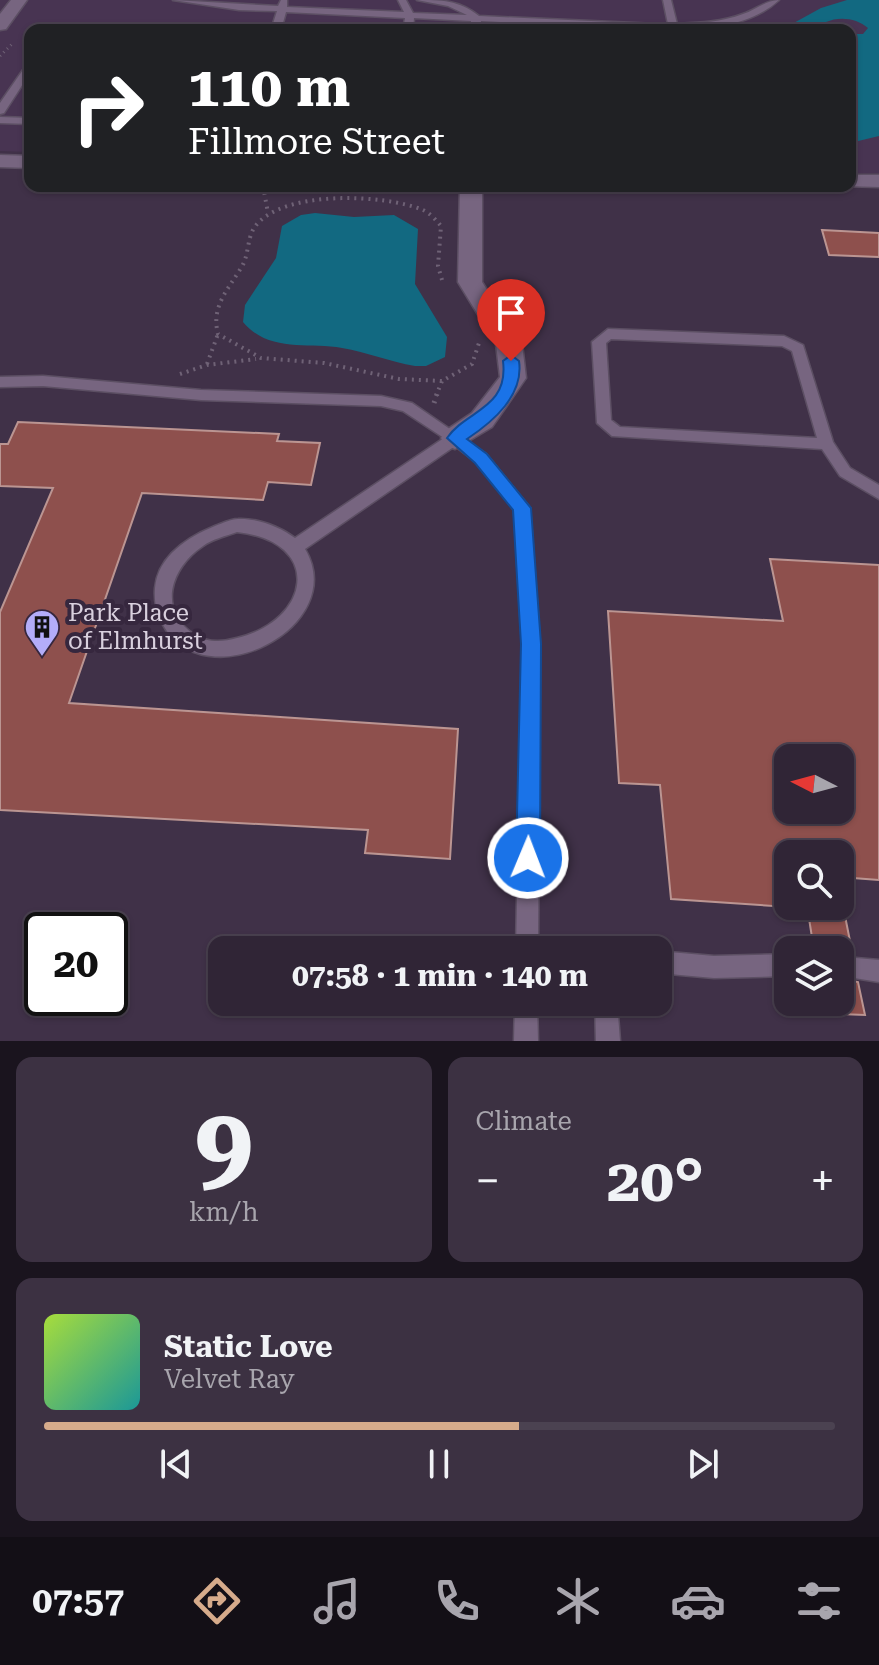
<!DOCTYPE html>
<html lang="en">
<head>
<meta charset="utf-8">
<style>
  :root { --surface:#302536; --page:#3c3142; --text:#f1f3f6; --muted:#a8a5ad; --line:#4b4251; --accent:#d6ab8b }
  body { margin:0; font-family:"Roboto Serif",serif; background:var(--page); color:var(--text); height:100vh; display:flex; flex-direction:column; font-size:30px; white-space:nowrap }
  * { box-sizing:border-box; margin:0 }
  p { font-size:26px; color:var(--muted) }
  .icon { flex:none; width:44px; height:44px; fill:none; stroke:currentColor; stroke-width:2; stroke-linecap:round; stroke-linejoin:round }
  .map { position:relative; height:1041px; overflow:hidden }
  .details { display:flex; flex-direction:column; gap:16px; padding:16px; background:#1a141e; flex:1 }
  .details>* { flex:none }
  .top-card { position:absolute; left:24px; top:24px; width:832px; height:168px; border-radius:16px; box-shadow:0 2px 6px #0004,0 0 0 2px var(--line); background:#202124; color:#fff; overflow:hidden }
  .needle { width:52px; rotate:276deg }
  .controls { position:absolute; left:774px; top:744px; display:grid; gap:16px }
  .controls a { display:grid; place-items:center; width:80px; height:80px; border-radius:16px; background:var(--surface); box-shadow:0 2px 6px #0004,0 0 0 2px var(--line); font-size:40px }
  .speed { position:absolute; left:24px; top:912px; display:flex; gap:16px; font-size:40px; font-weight:700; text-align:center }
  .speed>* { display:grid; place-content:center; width:104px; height:104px; border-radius:50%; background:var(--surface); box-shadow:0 2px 6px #0004,0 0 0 2px var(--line); line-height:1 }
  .speed .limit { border:4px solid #111; border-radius:12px; background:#fff; color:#111 }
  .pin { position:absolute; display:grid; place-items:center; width:68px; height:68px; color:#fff; margin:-82px -34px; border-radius:50% 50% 50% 0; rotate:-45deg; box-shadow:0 0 8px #0007 }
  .pin .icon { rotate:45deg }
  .me { position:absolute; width:88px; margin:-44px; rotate:1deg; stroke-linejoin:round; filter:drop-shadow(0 0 6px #0008) }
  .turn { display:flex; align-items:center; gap:28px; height:168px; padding:0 32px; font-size:36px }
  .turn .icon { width:104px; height:104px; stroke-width:2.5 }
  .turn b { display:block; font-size:56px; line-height:68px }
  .big { font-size:60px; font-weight:700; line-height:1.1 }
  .details .widget { flex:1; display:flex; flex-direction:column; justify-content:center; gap:12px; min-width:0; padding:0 28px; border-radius:16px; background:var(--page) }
  .details .dial { align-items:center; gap:0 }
  .dial b { font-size:104px; line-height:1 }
  .song { display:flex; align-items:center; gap:24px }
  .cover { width:96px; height:96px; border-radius:12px; background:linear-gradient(135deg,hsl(80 70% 55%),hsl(180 70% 35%)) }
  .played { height:8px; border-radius:4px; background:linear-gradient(90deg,var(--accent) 60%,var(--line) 60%) }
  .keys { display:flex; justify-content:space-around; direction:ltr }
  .heat { display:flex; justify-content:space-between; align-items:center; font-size:44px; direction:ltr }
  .details .tiles { flex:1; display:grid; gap:16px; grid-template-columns:1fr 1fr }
  .widget:last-child { grid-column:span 2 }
  .trip { position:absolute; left:208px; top:936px; width:464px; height:80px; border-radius:16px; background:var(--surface); box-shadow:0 2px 6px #0004,0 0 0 2px var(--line); font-weight:700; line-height:80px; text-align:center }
  .menu { display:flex; height:128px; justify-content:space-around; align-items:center; background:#130f16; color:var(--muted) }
  .menu .icon { width:56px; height:56px }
  .menu .active { color:var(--accent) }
  .menu b { font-size:36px; color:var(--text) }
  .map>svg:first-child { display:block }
  .built { fill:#483452 }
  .water { fill:#126981 }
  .building { fill:#8e504d; stroke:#bb9592; stroke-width:2; fill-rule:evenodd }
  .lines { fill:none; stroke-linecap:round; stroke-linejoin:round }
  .service-casing { stroke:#5c4f63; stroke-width:3 }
  .minor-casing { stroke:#5c4f63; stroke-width:3 }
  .path-far2 { stroke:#6f6276; stroke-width:3; stroke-dasharray:1 4; stroke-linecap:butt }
  .path-far1 { stroke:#6f6276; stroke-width:4; stroke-dasharray:2 5; stroke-linecap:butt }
  .path { stroke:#6f6276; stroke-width:5; stroke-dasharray:2 6; stroke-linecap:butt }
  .service { fill:#776580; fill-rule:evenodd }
  .minor { fill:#776580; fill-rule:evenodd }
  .route { fill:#1a73e8; stroke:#114b97; stroke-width:2 }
  .labels { text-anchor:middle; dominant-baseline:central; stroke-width:8; stroke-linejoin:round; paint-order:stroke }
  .poi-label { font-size:24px; fill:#d9d0de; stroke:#36273e; text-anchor:start }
</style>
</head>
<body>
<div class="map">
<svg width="879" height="1041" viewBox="0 0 879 1041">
  <rect width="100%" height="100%" fill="#403148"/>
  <path class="built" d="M0,0H879V173H850V30H30V152L0,151Z"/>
  <path class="water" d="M847,0H879V136L850,143V34H863L868,28C857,18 839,16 826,22L835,30H781L821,8Z
    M315,213L354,217L394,215L418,229L415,284L447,337L445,357L426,366H415C390,362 367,352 342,348C307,342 269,353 243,322L245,305L276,258L282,226L301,215Z"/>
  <path class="building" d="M822,230L879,233V257L829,255Z
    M18,422L279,434L277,441L320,443L311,485L268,482L263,500L142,493L69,703L458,729L450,859L365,853L368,830L0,810V612L53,488L0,486V444H8Z
    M770,559L879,565V880L840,877V854H788V907L671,899L660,785L619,783L608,611L783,621ZM788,758H840V810H788Z
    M807,906H843L853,956L845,960L842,970L848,980L858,982L865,1015L840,1014V950H814Z"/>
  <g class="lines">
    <g class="service-casing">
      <path id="service" d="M173,0L278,6L281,0H287V7L404,12L398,0H406L413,13L467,15L448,6L417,0C441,0 459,0 479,16L657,24H668L663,0H671L677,24C699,23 722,22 743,14C756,10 766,0 779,0C735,41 648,29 593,27C555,25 518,23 481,21V30H471V21L414,18L413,30H403L405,18L286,12L281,30H271L277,11L239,10Z
        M30,63V73L4,113L0,114V103L27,64Z
        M0,117L30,118V124L0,123Z
        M608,329L784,336L803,345L833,442L850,468L879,485V499L840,476L822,449L612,436L597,423L592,342ZM611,339L782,346L792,351L817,438L620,427L611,420L606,343Z
        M43,376L201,390L381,396L412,403L486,454L530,508L540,644L538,950H516L522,644L514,510L476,462L455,446L305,549C351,627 203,702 162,623C156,611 154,601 155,588C158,556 188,537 215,526C223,523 231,519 238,519C258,518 280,527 295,538L444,438L403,411L381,406L201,400L43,386L0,387V377ZM237,532C325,542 310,621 237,638C223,642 208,643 195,635C157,611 170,568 203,546C212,539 226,536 237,532Z
        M658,951L714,956L788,954V976L714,978L658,973Z
        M856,958L879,960V982L848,977L845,969L848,961Z
        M515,1002H537L538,1041H514Z
        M595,1002H617L620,1041H596Z"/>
    </g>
    <g class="minor-casing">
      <path id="minor" d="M11,0H27L6,29L0,30V14Z
        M0,155L30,156V168L0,167Z
        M850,175H879V187L845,186H850Z
        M460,186H482V282L522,344L526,378L492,427L455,449L445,445L441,438L445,431L472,413L500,377L496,344L458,282Z"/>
    </g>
    <path class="path-far2" d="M0,56L13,43"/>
    <path class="path-far1" d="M263,186L268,213
      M442,280L438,266L441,226C436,220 430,213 423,210C385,194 280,189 254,228C247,239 249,256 241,268C227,291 211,307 218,334L261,358L324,363L399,379L442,381
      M207,364L218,334
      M180,374L207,365L256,359
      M436,396L442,381L472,364L479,343"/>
    <path class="path" d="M434,403L437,394"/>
    <use href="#service" class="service"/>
    <use href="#minor" class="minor"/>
  </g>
  <path class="route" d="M511,355L519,361C524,395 494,421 467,439L487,454L531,508L541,644L540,858L537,867L528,870L520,867L516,858L521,644L513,510L475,463L447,438C466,410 509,409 503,361Z"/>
  <defs>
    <g id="building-pin" transform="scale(1.8)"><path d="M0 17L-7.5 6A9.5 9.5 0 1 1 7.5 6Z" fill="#b3adf9" stroke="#36273e"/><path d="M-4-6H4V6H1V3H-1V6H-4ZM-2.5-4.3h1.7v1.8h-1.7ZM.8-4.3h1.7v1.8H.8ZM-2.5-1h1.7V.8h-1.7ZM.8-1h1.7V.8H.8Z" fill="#111"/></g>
  </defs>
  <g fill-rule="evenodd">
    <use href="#building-pin" x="42" y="627"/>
  </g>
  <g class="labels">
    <g class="poi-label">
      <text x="68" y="613">Park Place<tspan x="68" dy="28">of Elmhurst</tspan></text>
    </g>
  </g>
</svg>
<div class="controls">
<a><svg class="needle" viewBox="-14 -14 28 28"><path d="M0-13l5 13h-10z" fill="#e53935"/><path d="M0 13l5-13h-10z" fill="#a8a5ad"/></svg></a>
<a><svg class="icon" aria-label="search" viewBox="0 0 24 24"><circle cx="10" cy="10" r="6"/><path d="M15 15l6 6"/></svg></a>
<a><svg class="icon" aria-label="layers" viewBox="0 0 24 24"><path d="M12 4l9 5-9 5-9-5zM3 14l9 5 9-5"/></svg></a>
</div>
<div class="speed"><div class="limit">20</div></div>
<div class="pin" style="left:511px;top:361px;background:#d93025"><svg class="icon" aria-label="arrive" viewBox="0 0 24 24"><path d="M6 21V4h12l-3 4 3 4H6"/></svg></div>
<svg class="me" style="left:528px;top:858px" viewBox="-20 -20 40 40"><circle r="17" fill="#1a73e8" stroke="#fff" stroke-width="3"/><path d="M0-11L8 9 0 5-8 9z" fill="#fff"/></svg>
<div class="trip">07:58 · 1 min · 140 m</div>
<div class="top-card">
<div class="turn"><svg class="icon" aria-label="right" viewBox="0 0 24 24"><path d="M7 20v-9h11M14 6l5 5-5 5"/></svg><div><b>110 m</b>Fillmore Street</div></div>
</div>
</div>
<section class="details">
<div class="tiles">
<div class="widget dial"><b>9</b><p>km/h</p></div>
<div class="widget"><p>Climate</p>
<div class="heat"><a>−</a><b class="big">20°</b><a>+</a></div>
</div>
<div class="widget">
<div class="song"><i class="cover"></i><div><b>Static Love</b><p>Velvet Ray</p></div></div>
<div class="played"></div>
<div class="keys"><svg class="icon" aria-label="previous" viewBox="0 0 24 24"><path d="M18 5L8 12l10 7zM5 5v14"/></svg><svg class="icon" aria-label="pause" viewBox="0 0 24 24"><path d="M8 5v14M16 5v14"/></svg><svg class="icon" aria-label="next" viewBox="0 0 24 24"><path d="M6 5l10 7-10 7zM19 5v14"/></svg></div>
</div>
</div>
</section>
<nav class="menu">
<b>07:57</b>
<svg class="icon active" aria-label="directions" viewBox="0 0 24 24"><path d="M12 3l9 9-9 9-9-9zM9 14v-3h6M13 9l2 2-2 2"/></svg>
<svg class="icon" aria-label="music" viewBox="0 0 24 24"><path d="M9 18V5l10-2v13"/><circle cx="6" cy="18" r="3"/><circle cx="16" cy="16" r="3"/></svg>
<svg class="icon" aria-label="phone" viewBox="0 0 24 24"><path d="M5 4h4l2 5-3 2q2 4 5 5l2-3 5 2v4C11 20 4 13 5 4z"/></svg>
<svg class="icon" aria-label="climate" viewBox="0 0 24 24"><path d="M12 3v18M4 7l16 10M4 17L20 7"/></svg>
<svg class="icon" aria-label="car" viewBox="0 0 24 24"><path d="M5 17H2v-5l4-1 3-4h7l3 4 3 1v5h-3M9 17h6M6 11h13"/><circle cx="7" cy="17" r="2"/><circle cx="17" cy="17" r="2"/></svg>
<svg class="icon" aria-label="filters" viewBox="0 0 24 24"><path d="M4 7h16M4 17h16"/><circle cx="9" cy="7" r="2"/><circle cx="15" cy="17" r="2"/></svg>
</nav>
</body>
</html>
